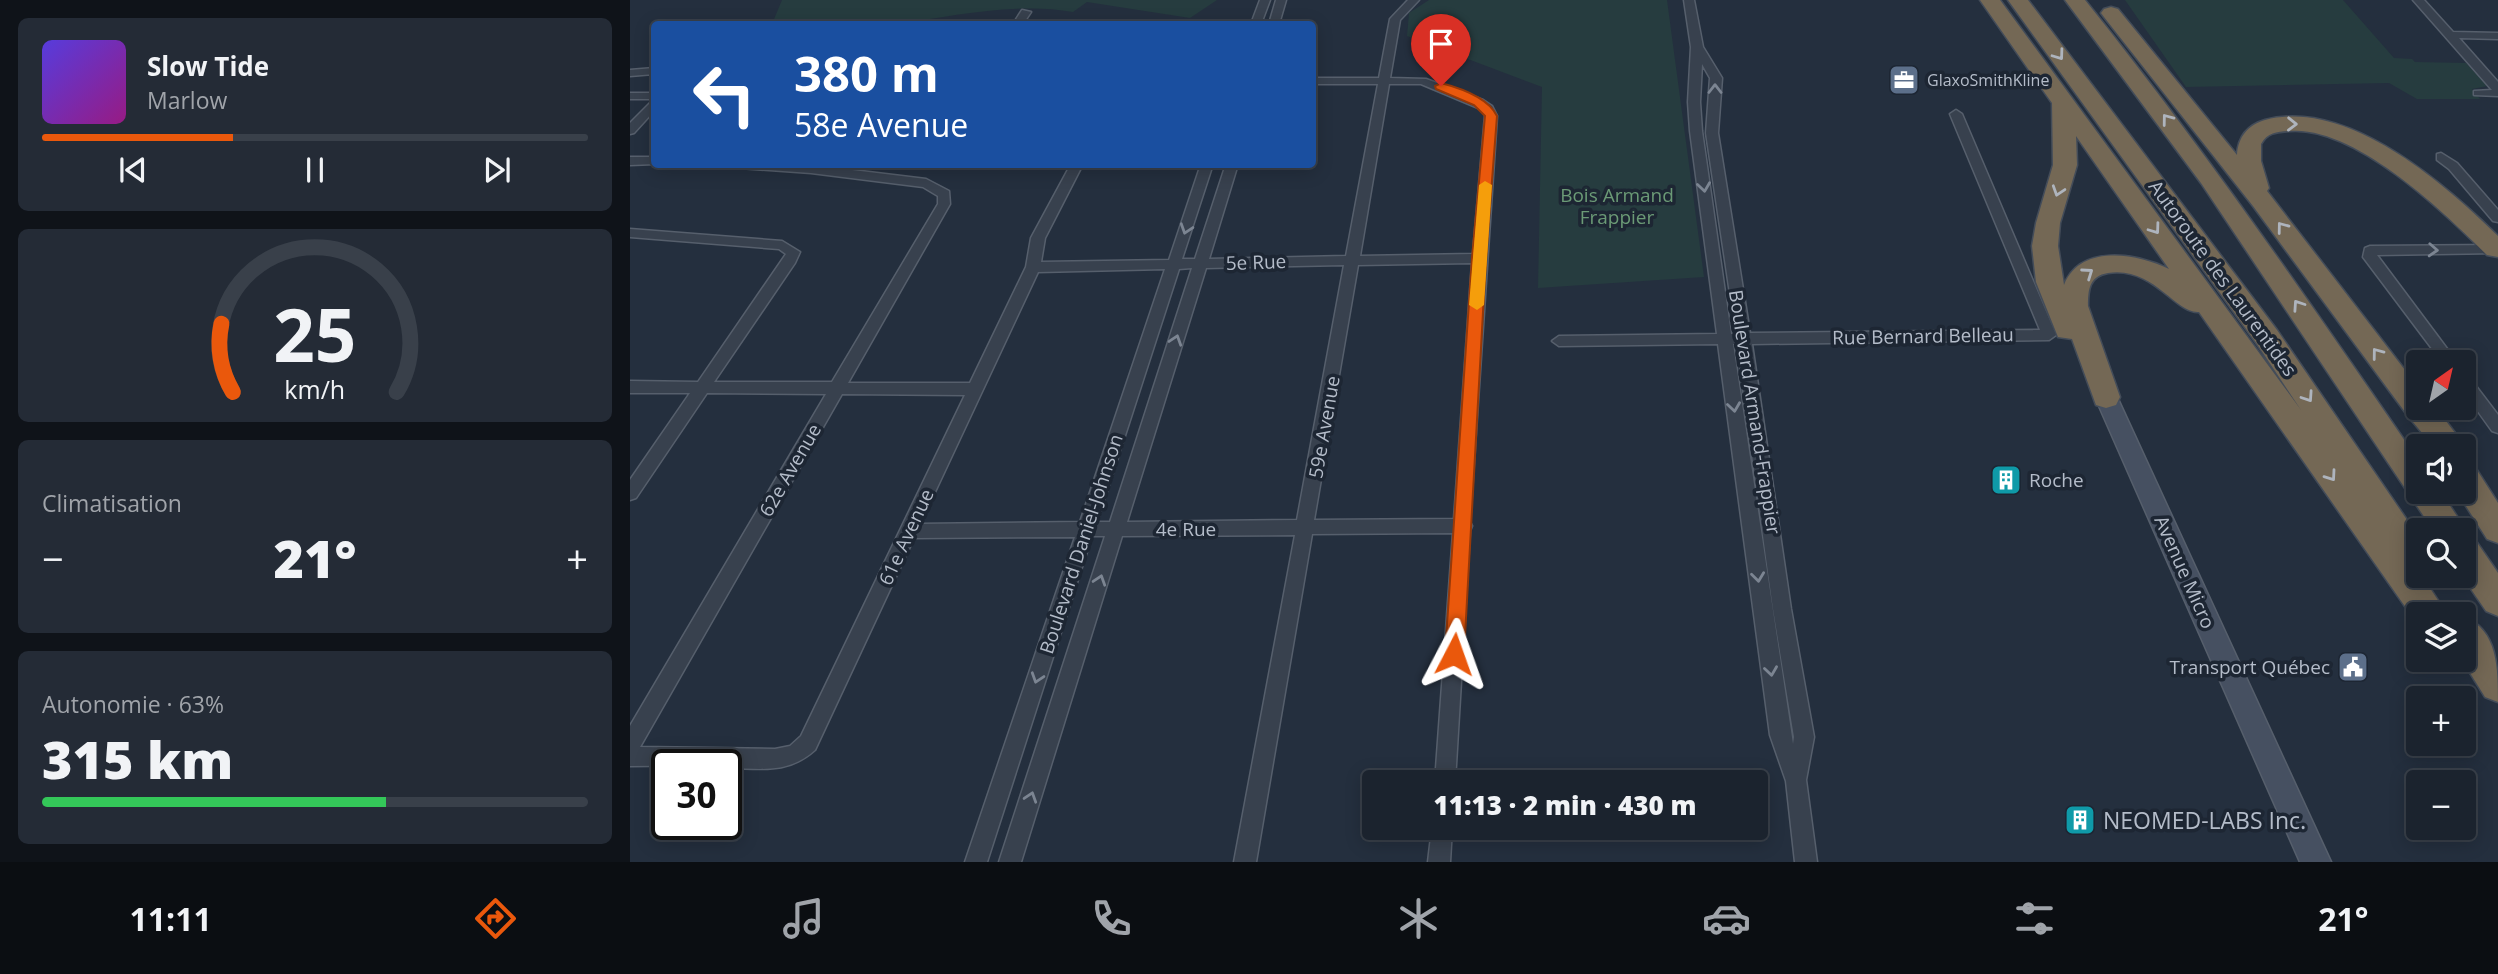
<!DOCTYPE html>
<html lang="fr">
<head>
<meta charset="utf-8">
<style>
  :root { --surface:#1b232e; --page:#242b36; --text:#f1f3f6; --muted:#a0a4aa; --line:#39404a; --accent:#ea580c }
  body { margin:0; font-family:"Open Sans",sans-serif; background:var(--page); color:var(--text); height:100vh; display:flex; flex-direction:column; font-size:26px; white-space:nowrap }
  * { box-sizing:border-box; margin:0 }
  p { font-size:23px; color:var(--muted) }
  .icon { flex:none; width:38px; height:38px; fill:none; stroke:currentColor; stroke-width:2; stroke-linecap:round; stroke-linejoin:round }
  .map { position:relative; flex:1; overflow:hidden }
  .side { display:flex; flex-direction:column; gap:18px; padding:18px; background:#0f1319; width:630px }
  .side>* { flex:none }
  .guide { position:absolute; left:21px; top:21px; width:665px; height:147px; border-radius:7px; box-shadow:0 4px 18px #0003,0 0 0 2px var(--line); background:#1a4fa0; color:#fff; overflow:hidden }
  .needle { width:46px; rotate:34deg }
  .controls { position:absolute; left:1776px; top:350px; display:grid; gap:14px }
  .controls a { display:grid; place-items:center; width:70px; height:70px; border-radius:7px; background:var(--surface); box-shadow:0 4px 18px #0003,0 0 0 2px var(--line); font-size:35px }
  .speed { position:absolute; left:21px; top:749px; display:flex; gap:14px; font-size:35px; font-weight:700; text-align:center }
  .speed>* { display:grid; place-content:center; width:91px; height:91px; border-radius:50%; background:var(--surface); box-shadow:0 4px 18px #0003,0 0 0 2px var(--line); line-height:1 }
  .speed .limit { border:4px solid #111; border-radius:10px; background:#fff; color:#111 }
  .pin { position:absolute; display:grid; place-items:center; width:60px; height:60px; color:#fff; margin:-72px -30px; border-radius:50% 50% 50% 0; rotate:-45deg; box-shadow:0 0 7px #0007 }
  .pin .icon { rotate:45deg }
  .me { position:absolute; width:77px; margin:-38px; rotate:4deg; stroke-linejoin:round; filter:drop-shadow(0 0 5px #0008) }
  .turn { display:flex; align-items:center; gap:24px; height:147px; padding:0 28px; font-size:32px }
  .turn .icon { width:91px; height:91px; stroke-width:2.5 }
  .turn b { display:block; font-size:49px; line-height:60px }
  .big { font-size:52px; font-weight:800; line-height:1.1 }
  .side .tile { flex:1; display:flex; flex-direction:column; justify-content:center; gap:10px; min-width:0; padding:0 24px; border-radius:10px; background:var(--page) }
  .side .dial { align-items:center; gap:0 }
  .dial svg { height:182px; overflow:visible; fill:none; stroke:var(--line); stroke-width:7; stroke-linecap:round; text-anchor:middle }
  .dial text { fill:var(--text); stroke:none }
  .song { display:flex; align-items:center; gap:21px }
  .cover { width:84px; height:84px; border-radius:10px; background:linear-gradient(135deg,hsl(250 70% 55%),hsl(310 70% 35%)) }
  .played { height:7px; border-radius:4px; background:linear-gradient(90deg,var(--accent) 35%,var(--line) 35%) }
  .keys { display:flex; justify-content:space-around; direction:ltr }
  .heat { display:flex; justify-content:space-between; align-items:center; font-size:38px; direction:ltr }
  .charge { height:10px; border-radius:5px; background:linear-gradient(90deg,#34c759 63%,var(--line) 0) }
  .trip { position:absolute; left:732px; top:770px; width:406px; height:70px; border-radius:7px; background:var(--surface); box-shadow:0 4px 18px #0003,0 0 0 2px var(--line); font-weight:800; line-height:70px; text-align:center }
  .menu { display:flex; height:112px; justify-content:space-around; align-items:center; background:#0b0e12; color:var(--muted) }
  .menu .icon { width:49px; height:49px }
  .menu .current { color:var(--accent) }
  .menu b { font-size:32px; color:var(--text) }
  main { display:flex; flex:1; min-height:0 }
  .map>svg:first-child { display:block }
  .green { fill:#263c3f }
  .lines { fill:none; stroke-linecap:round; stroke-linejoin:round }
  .street-casing { stroke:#565f6c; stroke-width:3 }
  .secondary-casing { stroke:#565f6c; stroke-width:3 }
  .highway-casing { stroke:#434c59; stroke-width:3 }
  .street { fill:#38414e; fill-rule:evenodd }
  .secondary { fill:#465061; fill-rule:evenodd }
  .highway { fill:#746855; fill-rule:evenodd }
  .oneway { stroke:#aeb4bd }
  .oneway2 { stroke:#7c8592 }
  .route { fill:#ea580c; stroke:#983908; stroke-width:2 }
  .slow { fill:#f59e0b }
  .labels { text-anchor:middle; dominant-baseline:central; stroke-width:7; stroke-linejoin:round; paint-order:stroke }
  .far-poi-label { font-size:16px; fill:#b4bcc9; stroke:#1d2633; text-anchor:start }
  .park-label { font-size:19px; fill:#6b9a76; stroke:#1d2633 }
  .street-label { font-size:19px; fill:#b4bcc9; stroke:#1d2633 }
  .poi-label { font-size:19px; fill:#b4bcc9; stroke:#1d2633; text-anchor:start }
  .near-poi-label { font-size:23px; fill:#b4bcc9; stroke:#1d2633; text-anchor:start }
</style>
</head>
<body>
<main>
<section class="side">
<div class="tile">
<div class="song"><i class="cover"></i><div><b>Slow Tide</b><p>Marlow</p></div></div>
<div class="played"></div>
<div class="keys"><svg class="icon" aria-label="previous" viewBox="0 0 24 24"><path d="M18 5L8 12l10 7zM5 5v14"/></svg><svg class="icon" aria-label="pause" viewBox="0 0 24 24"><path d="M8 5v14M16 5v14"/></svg><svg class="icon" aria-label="next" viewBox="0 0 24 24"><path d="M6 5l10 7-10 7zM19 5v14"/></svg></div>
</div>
<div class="tile dial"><svg viewBox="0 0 100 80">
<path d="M14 69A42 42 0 1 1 86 69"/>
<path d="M14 69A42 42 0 0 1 9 39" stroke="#ea580c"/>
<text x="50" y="56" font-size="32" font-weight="700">25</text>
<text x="50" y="72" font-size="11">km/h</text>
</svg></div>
<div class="tile"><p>Climatisation</p>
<div class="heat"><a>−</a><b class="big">21°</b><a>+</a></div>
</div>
<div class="tile"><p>Autonomie · 63%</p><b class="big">315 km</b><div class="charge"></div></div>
</section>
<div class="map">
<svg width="1868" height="862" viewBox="0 0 1868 862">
  <rect width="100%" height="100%" fill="#242f3e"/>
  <path class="green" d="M152,0H587L560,18L457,2L443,12C386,2 324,16 267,24C232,29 179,25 142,24Z
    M799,0H1037L1074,277L908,288L912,87L777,36L779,13Z
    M1495,0H1713L1764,58L1782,59L1785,62L1836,63L1857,86L1842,89L1850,99H1787L1759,83L1556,87Z"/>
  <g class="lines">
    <g class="street-casing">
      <path id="street" d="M630,0H640L631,24H621Z
        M646,0H656L649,24H639Z
        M778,0H789L770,20L760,78L796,79L853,100L862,106L867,116L840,522L842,526L840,531L825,782H805L823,533L682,534L626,862H604L665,535L492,536L391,862H369L475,536H462L357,862H335L445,537L284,538L185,750C157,775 131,768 96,768V765L0,766V726L196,394L77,393L6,498L0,500V480L60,393H0V381L68,382L156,254L149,249L0,237V229L152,241L170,252L165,263L84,382H202L308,204V196L293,187L181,173L109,168L103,164L181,165L296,179L319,191L320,204L218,383H340L396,267L401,238L441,164H453L415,238L411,262L539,260L571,164H583L552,259H565L596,164H608L579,259L716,256L748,84H682V78H749L760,19ZM759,84H791L853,110L855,116L843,254L730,256ZM842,263L824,519L684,520L728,265ZM714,265L667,520L497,522L576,268ZM562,268L480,522H467L549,269ZM535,269L450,522L290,524L408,272ZM212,394L335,395L171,736L160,746L145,749L10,747Z
        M1054,0H1064L1073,47L1092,78L1088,133L1120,333L1410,330L1320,114L1326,110L1332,114L1426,335L1419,340L1122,344L1161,609L1184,737L1176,780L1187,862H1165L1156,781L1140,735L1088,344L929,346L922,341L929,336L1087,334L1060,131L1058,102L1061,47ZM1072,64L1080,78L1076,133L1106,334H1101L1072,131L1070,102ZM1103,344H1107L1143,609L1164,737L1163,744Z
        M1783,0H1794L1823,32L1868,33V39L1829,38L1868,82V96L1844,95V91L1862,90Z
        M392,10L401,12L393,24H383Z
        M24,68V74L0,76V70Z
        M0,93H24V99H0Z
        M24,101V111L4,133L0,134V123L20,103Z
        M1811,153L1827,163L1868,210V222L1863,221L1819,169L1807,160V154Z
        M0,157H24L25,164L0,165Z
        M1868,245V253L1747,255L1827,362H1812L1733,257L1735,248L1740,246Z
        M1834,375L1839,377L1868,415V433L1862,431L1834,392Z
        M802,828H822L820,862H798Z"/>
    </g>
    <g class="secondary-casing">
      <path id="secondary" d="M1476,389L1484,391L1487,397L1701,862H1670L1465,397L1468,391Z"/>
    </g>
    <g class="highway-casing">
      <path id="highway" d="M1350,0H1370L1671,410L1627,344L1378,0H1398L1647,330L1788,536V576H1792L1817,614H1788V625L1569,312C1545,314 1524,266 1478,273C1459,276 1458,290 1458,306L1490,397L1486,405L1476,408L1466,405L1442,339L1428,337L1406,282L1402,246L1406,223L1423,165L1422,103ZM1446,136L1539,269C1506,253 1450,244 1434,285L1428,246L1430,223L1447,165Z
        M1435,0H1455C1574,148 1681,304 1788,460V492H1811L1836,530L1834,534V530H1803L1571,183Z
        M1481,7L1488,9L1607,155C1608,137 1618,125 1635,120C1717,98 1814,183 1868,236V257L1857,255C1814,212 1724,125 1659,131C1647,132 1638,132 1631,144V161L1639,188L1637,191L1788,387V408H1806L1835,446L1834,448L1803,446L1778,416L1623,206L1474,17L1471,13L1474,9Z
        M1834,464L1845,467L1868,503V543L1857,539L1827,492H1834Z
        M1834,537L1846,541L1868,573V616L1856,611L1832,576Z
        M1834,617C1868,630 1868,669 1868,702L1855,697L1832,660Z"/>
    </g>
    <use href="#street" class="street"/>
    <use href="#secondary" class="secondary"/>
    <use href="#highway" class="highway"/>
  </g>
  <defs><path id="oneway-chevron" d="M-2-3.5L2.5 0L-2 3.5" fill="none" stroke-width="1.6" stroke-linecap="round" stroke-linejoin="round" transform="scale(1.75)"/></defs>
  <g class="oneway">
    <use href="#oneway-chevron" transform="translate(1429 55) rotate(54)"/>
    <use href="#oneway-chevron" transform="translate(1537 119) rotate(-127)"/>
    <use href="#oneway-chevron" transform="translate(1662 124) rotate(1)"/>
    <use href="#oneway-chevron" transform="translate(1428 191) rotate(108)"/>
    <use href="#oneway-chevron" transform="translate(1652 227) rotate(-127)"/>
    <use href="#oneway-chevron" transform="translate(1525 229) rotate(54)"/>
    <use href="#oneway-chevron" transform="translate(1458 273) rotate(-35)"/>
    <use href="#oneway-chevron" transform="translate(1668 305) rotate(-124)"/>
    <use href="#oneway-chevron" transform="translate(1747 353) rotate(-127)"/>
    <use href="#oneway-chevron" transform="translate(1678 397) rotate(56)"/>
    <use href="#oneway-chevron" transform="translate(1701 476) rotate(55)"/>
  </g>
  <g class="oneway2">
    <use href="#oneway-chevron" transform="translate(1085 89) rotate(-90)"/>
    <use href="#oneway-chevron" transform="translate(1074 187) rotate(82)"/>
    <use href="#oneway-chevron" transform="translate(556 229) rotate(108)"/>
    <use href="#oneway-chevron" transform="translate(1803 250) rotate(3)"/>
    <use href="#oneway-chevron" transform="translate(546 340) rotate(-72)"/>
    <use href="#oneway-chevron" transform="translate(1104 407) rotate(82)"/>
    <use href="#oneway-chevron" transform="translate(1128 577) rotate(83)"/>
    <use href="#oneway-chevron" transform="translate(470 580) rotate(-72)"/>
    <use href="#oneway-chevron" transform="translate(1141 671) rotate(82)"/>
    <use href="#oneway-chevron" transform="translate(407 678) rotate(108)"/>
    <use href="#oneway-chevron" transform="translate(401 797) rotate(-72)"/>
  </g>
  <path class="route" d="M811,83C830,88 858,97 867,116L856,258L834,654L831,660L824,663L818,660L815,654L842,258L855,116L844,105L806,89L805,86Z"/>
  <path class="slow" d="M855,181L862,185L854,305L847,310L839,305L849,185Z"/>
  <defs>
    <g id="office-square" transform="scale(1.575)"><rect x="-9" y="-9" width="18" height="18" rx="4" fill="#5c6f8a" stroke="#1d2633"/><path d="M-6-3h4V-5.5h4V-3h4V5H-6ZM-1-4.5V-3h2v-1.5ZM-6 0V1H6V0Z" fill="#fff"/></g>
    <g id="building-square" transform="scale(1.575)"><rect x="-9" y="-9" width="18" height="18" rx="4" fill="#0f9aa8" stroke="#1d2633"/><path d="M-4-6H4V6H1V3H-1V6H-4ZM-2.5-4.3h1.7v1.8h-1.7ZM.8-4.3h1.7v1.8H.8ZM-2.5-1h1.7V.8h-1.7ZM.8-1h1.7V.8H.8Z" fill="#fff"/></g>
    <g id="civic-square" transform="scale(1.575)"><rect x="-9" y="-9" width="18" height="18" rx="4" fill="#5c6f8a" stroke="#1d2633"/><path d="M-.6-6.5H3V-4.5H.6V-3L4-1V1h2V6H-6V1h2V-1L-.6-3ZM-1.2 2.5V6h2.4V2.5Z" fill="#fff"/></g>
  </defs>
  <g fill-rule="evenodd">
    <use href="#office-square" x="1274" y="80"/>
    <use href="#building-square" x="1376" y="480"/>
    <use href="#civic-square" x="1723" y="667"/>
    <use href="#building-square" x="1450" y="820"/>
  </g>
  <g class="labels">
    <g class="far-poi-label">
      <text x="1297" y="80">GlaxoSmithKline</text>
    </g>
    <g class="park-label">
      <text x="987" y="195">Bois Armand<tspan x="987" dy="22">Frappier</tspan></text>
    </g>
    <g class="street-label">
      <text transform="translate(626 262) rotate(-2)">5e Rue</text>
      <text transform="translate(1593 278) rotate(54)">Autoroute des Laurentides</text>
      <text transform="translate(1293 336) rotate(-1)">Rue Bernard Belleau</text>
      <text transform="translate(1125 412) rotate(81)">Boulevard Armand-Frappier</text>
      <text transform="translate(694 427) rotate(-80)">59e Avenue</text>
      <text transform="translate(160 470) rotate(-60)">62e Avenue</text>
      <text x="556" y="529">4e Rue</text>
      <text transform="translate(276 537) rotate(-65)">61e Avenue</text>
      <text transform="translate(451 544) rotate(-72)">Boulevard Daniel-Johnson</text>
      <text transform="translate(1555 572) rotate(66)">Avenue Micro</text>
    </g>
    <g class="poi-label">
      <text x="1399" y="480">Roche</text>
      <text x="1700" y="667" text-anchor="end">Transport Québec</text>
    </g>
    <g class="near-poi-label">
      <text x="1473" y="820">NEOMED-LABS Inc.</text>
    </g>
  </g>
</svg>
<div class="controls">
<a><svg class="needle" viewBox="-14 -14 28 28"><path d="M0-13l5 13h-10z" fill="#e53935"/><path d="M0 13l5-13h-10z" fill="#a0a4aa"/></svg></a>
<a><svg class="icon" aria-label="sound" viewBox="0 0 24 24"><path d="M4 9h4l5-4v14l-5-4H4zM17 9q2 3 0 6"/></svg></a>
<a><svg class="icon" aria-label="search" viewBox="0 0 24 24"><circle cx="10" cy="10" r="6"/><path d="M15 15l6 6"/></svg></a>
<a><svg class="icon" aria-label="layers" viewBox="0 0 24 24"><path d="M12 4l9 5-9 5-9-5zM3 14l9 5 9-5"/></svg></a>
<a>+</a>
<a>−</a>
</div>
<div class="speed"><div class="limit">30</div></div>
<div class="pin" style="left:811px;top:86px;background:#d93025"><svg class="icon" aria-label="arrive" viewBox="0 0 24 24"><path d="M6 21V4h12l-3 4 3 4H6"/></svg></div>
<svg class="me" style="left:824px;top:654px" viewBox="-20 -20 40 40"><path d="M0-17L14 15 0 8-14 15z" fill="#ea580c" stroke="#fff" stroke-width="4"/></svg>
<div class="trip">11:13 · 2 min · 430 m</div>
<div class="guide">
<div class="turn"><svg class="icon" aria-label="left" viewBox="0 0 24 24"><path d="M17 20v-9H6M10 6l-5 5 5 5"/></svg><div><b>380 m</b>58e Avenue</div></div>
</div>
</div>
</main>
<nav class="menu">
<b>11:11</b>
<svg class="icon current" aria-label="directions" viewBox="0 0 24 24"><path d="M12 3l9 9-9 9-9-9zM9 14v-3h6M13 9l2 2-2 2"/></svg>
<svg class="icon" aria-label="music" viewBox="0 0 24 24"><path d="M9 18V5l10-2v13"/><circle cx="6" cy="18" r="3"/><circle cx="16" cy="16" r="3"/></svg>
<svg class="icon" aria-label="phone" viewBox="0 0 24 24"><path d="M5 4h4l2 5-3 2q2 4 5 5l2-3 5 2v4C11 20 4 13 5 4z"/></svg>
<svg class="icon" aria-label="climate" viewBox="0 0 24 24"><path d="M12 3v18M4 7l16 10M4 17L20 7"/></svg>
<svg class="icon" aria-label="car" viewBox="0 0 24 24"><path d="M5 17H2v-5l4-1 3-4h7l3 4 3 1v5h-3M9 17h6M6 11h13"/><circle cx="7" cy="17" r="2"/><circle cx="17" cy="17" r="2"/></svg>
<svg class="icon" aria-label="filters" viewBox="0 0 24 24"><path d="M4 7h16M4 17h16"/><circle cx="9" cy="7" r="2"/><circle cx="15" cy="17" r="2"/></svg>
<b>21°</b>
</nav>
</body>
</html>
